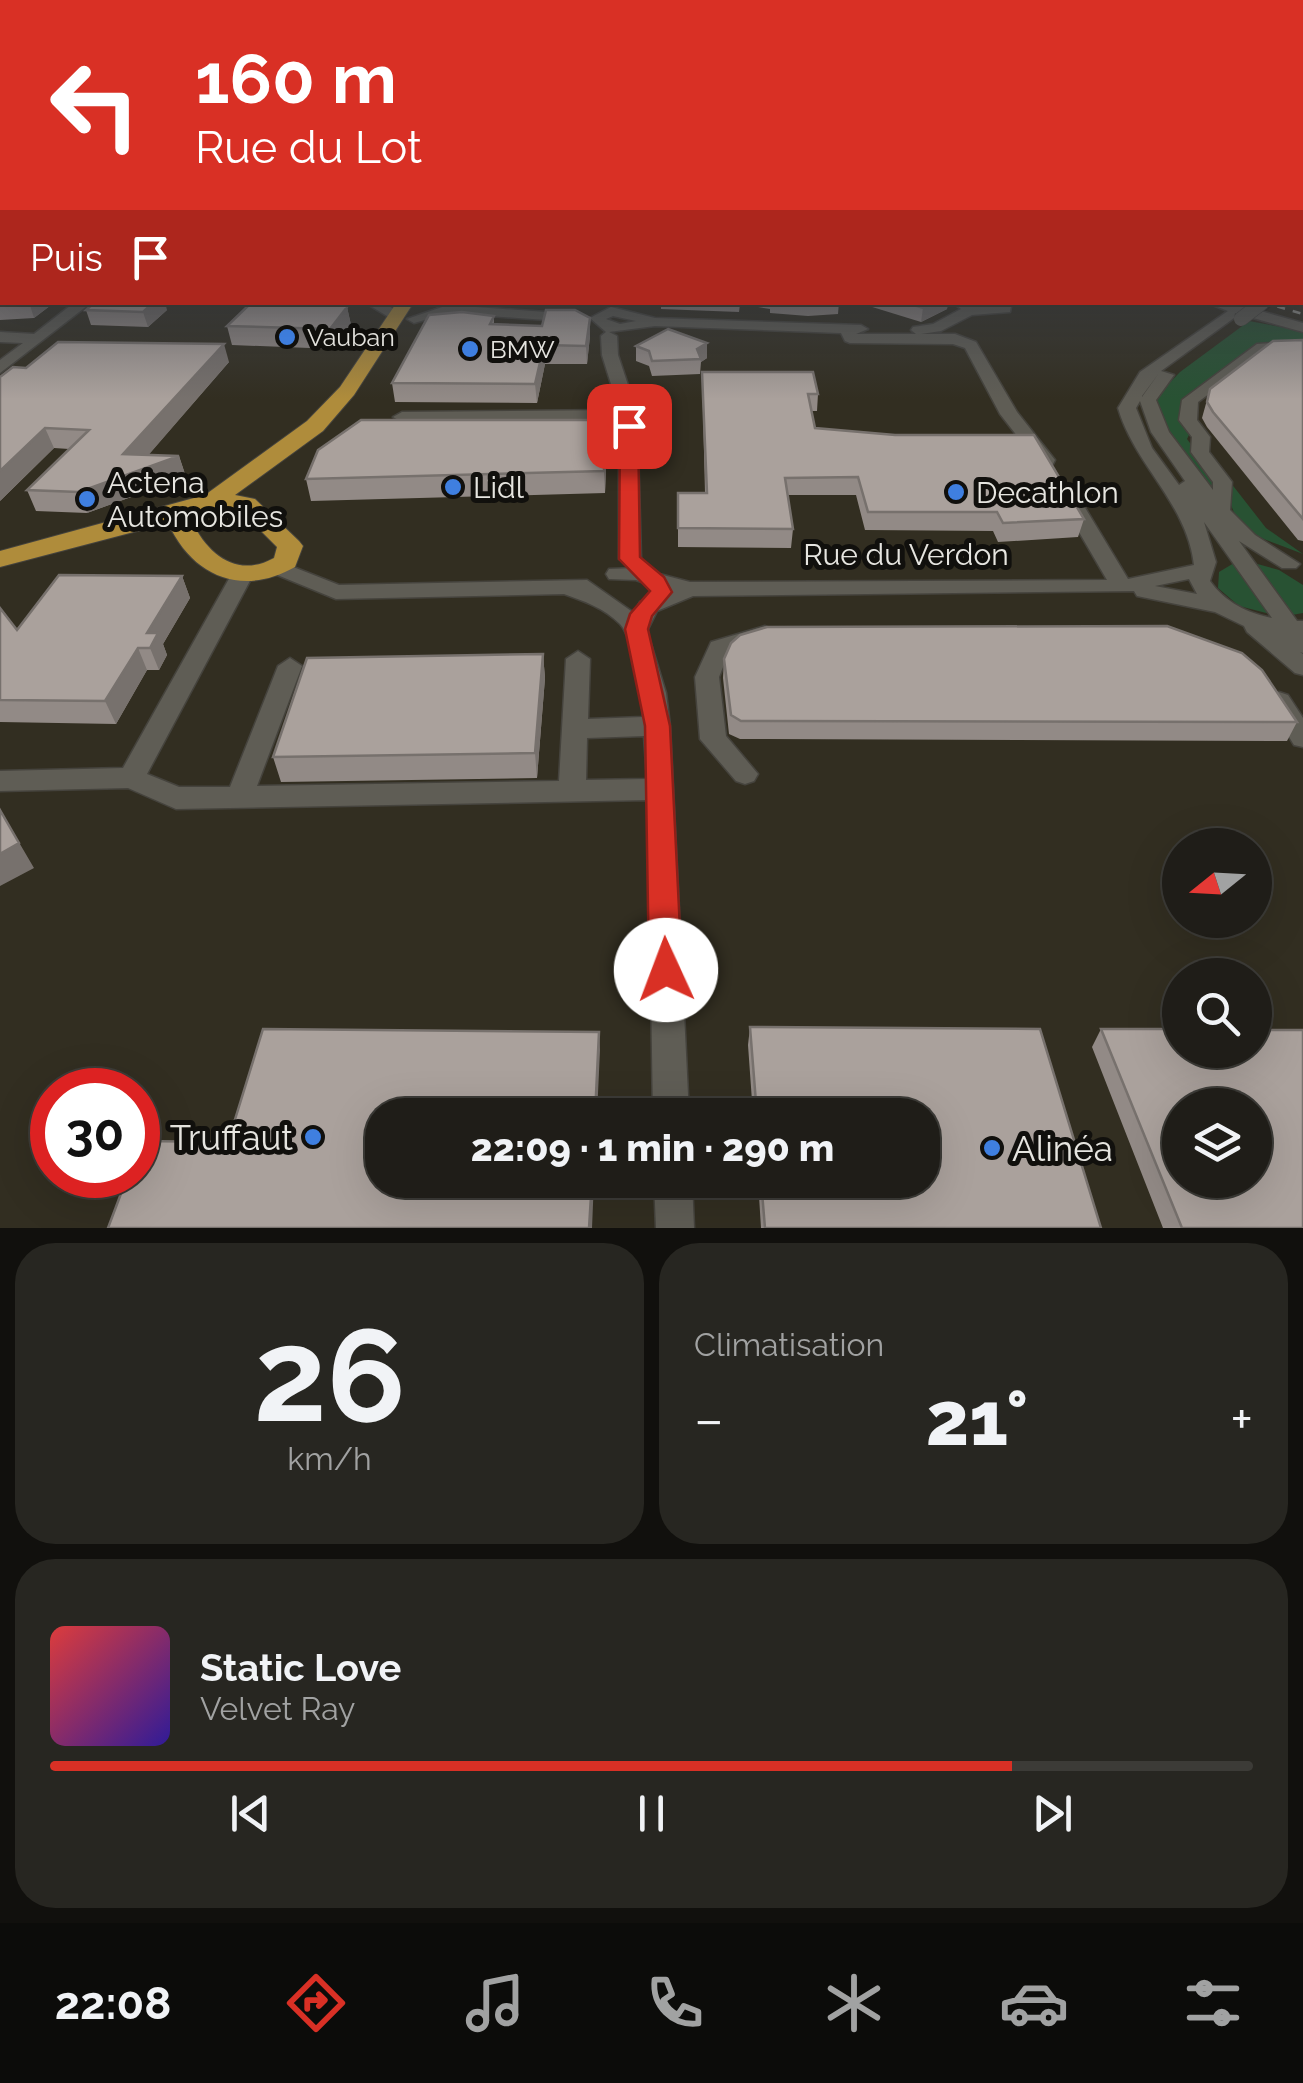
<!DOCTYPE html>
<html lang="fr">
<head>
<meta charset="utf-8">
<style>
  :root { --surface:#1f1d18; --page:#272621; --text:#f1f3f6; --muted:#a1a2a2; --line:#3c3b37; --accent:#d93025 }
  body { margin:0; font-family:Raleway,sans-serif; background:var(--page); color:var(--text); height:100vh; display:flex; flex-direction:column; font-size:38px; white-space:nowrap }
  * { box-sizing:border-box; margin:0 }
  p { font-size:32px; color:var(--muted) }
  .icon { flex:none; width:55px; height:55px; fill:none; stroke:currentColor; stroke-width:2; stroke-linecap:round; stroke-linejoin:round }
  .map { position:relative; height:1228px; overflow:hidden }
  .side { display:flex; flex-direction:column; gap:15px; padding:15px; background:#11100d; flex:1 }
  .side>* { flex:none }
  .top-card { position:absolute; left:0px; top:0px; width:1305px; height:305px; box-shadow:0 10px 40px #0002,0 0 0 2px var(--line); background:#d93025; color:#fff; overflow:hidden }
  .needle { width:65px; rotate:252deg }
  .controls { position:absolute; left:1162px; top:828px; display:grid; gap:20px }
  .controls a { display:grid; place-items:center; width:110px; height:110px; border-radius:50%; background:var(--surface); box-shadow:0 10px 40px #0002,0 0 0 2px var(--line); font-size:50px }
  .speed { position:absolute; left:30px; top:1068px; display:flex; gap:20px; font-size:50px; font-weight:700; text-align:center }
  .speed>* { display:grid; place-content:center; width:130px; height:130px; border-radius:50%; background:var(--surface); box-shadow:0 10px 40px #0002,0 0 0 2px var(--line); line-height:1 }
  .speed .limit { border:15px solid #d22; background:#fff; color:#111 }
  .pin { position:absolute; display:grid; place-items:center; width:85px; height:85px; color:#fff; margin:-42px; border-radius:20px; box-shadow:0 5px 15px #0006 }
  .me { position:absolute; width:110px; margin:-55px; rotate:358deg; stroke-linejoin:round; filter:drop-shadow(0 0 8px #0008) }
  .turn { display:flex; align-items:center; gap:35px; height:210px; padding:0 30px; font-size:45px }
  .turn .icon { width:130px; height:130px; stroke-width:2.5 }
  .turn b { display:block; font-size:70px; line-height:85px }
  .then { display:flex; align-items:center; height:95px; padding:0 30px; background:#0003; gap:20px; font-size:38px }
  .big { font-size:75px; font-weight:800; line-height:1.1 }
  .side .card { flex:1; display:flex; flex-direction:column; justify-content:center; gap:15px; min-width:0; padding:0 35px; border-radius:40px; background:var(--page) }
  .side .dial { align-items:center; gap:0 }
  .dial b { font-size:130px; line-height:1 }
  .song { display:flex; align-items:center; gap:30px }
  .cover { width:120px; height:120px; border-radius:15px; background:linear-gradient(135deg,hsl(0 70% 55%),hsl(250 70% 35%)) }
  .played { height:10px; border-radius:5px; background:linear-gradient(90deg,var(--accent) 80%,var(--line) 80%) }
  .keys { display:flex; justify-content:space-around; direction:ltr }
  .heat { display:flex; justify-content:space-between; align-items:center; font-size:55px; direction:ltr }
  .side .tiles { flex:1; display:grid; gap:15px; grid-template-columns:1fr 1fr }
  .card:last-child { grid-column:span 2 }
  .trip { position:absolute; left:365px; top:1098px; width:575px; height:100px; border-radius:40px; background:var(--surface); box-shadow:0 10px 40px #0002,0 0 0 2px var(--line); font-weight:800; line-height:100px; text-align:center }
  .tab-bar { display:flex; height:160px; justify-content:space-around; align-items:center; background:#0c0c0a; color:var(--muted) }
  .tab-bar .icon { width:70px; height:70px }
  .tab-bar .active { color:var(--accent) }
  .tab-bar b { font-size:45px; color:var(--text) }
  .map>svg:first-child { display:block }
  .built { fill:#322e21; fill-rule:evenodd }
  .green { fill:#285233 }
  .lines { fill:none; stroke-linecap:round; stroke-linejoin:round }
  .minor-casing { stroke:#45433d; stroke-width:3 }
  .major-casing { stroke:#45433d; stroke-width:2 }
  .minor { fill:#5f5d55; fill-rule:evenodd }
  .major { fill:#af8c3b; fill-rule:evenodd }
  .rail { stroke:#999892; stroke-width:2.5; stroke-dasharray:8 8; stroke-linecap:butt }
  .minor-bridge-casing { stroke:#45433d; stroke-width:15; stroke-linecap:butt }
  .minor-bridge { stroke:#5f5d55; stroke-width:14 }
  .wall { fill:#928a86 }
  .shaded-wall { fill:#77716d }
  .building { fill:#aaa19c; stroke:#77716d; stroke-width:2.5; fill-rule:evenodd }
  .route { fill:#d93025; stroke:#8d1f18; stroke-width:2.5 }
  .shop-dot { fill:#3f7fe0; stroke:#11100d; stroke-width:4 }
  .labels { text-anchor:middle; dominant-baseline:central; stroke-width:10; stroke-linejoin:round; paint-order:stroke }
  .far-poi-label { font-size:25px; fill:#e6e5e0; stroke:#11100d; text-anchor:start }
  .poi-label { font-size:30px; fill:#e6e5e0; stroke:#11100d; text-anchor:start }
  .street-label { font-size:30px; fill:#e6e5e0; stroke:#11100d }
  .near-poi-label { font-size:35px; fill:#e6e5e0; stroke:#11100d; text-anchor:end }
</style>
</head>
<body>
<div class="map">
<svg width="1303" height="1228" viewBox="0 0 1303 1228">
  <rect width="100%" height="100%" fill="#292720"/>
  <path class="built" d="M0,227L2,302H1236L1266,311L1276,303L1303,304V1228H0ZM1180,845H1255V920H1180ZM1180,975H1255V1050H1180ZM52,1090H138V1175H52ZM1180,1105H1255V1180H1180ZM382,1115H922V1180H382Z"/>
  <path class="green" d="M1249,321L1303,331V344L1262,343L1181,405L1180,414L1190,433L1187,439L1217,479L1216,499L1170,439L1155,398L1180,372Z
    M1227,478L1266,528L1303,554C1257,535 1230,536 1227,478Z
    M1234,563L1270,614L1239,606L1218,588L1219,572Z
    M1254,563L1279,570L1303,585V613L1292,615Z"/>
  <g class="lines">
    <g class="minor-casing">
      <path id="minor" d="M1302,257H1303V265H1302Z
        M75,302H92L0,373V360L23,343L0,342V332L34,334Z
        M364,302H383L404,316L392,319Z
        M952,302H971L980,307L1012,302L1010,312L972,315L941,331L921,334H955L976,342L1017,412L1055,460L1053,464H1039L1000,414L965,348L953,344L850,343L845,341L841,333L655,326L609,332L617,336L618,355L637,412L641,559L630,565L619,559V420L402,422L393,417L402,412L619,410L602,355L601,336L606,332L590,318L611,307L655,318L861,325L868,329L856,334H916L911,330L913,327L933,324L961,309ZM613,316L636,321L620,324L606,319Z
        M1205,302H1229L1303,323V332L1235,313L1234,318L1161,371L1174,375L1156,400L1169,432L1213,490V482L1191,452L1192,437L1179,420L1182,400L1257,344L1303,341V351L1266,352L1198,402L1197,420L1210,437L1209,452L1232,482L1230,510L1255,535L1300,564L1296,568H1282L1239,541L1297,621H1303V653L1300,652L1303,654V675L1295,673L1247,632L1244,626L1215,612L1137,596L1134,591L693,596L657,611L647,631L666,693L670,726L689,1115H653L648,800L176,809L128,788L0,791V771L123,768L230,577L241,571L252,577L147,774L179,787H230L278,666L290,658L302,666L257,786L559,781L566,659L578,651L590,659L588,719L643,717C642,696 634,639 620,624C604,608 584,601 564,594L336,599L270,572L267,567L270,562L278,561L339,585L587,580L634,613L640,602L667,591L636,580L609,579L606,574L609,569L636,568L690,582L1107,580L1058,496L1068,490L1078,496L1128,579L1194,565C1187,503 1135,466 1118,408L1140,372L1228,311ZM1159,373L1142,396V397ZM1140,401L1151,432L1185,481L1179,485L1152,448L1136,408ZM1204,522L1272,618C1247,613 1225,602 1210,581L1216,562ZM1189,579L1197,594L1155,586ZM644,736L647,779L586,780L587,738Z
        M448,305L574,314L581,318L574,322L449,313L414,323L407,319Z
        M765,626L777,633L773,638L729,652L719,677L726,736L758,774L754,781L745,784L736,781L700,739L695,677L711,642Z
        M1279,692L1288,695L1303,718V747L1294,745L1267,701L1270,695Z
        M654,1180H692L694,1228H656Z"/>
    </g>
    <g class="major-casing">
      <path id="major" d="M1303,294V304L1296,303L1302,302Z
        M397,302H414L354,395L323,431L235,495L255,499L299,541L303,546L295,567C242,597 193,577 168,523L0,567V551L205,495L307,421L340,387ZM216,507L240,510L277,547L274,558C238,578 209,556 192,522Z"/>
    </g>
    <use href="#minor" class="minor"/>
    <use href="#major" class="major"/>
    <path class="rail" d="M1262,302L1303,314"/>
    <g class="minor-bridge-casing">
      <path id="minor-bridge" d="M1241,319L1263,302"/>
    </g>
    <use href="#minor-bridge" class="minor-bridge"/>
  </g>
  <path class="wall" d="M0,227L55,302L34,318L0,320Z
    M661,302H839L838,314L808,316L770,313V309L740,304L739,312L661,309Z
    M856,302H948L947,309L921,322Z
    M347,307L351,325L334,349L232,345L227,326Z
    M86,310H167L148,327L91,325Z
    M494,316V324L590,336L587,364H545L537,403L395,402L392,383Z
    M1303,340V541L1298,540L1207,427L1202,418L1210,389Z
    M707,343V358L701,362L700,374L652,376L649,366L636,361V346Z
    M229,362L148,455L179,456L186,477L87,513L36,511L27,490L69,449L54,448L0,501L26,368Z
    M702,372L818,394L817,411H811L815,428L1084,519L1078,537L998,542L993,531L865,530L856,495H787L793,529L791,548L678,547V493H705Z
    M607,441L605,493L311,501L306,479Z
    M182,576L190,598L163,644L167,655L159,670H147L116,724L0,722V608L17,630Z
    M543,654L545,678L537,778L281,782L273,757Z
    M724,659L1297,722L1287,741L740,739L729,734L723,678Z
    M750,1027L1040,1029L1101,1228H761L758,1180H922V1115H753L748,1045Z
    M1101,1029L1303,1228H1163L1092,1047Z"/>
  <path class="shaded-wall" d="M29,302H55L34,318Z
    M153,302H165L167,310L148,327L143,312Z
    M934,302H948L947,309L921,322L923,308Z
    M347,307L351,325L334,349L330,329Z
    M590,318V336L587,364L586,346Z
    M707,343V358L701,362L697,349Z
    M224,344L229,362L133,473L179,456L186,477L87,513L79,492L123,454Z
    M544,345L545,364L537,403L535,384Z
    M606,420L607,441L605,493L604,471Z
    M45,428L54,448L0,501V471Z
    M182,576L190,598L163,644L167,655L159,670L150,648L147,633Z
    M138,648L147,670L116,724L105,701Z
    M543,654L545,678L537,778L535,753Z
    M0,810L34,868L0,886Z
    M599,1032L600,1050L597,1115H595Z
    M592,1180H594L592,1228H589Z"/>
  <path class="building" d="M0,227H2V302L28,303L0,304Z
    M95,302H154L143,312L86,310Z
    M252,302H280L295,305L341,302L347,307L330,329L227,326Z
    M904,302H934L923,308Z
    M546,310H575L590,318L586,346L544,345L535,384L392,383L429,315L462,312L494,316L490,324L542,326Z
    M668,329L707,343L697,349L701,359L652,361L649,351L636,346Z
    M1303,340V519L1213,412L1207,402L1210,389L1273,341Z
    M58,342L224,344L123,454L179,456L79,492L27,490L89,430L45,428L0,471V377L13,367L26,368Z
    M702,372H813L818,394H808L815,428L895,435H1034L1084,519L1003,523L997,512H868L858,477L785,478L793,529L678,528V493H707Z
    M361,420H606L604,471L306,479L318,450Z
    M59,575L182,576L147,633H158L150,648H138L105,701L0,700V608L17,630Z
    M1167,626L1242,653L1262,670L1297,722L741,721L731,715L724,659L731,643L740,635L767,627Z
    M543,654L535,753L273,757L307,658Z
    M0,810L19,843L0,854Z
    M750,1027L1040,1029L1101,1228H765L761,1180H922V1115H757Z
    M263,1029L599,1032L595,1115H382V1180H592L589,1228H108L128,1175H138V1149L140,1141L228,1142Z
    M1101,1029H1180V1050H1255V1030H1303V1228H1182ZM1180,1105H1255V1180H1180Z"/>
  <linearGradient id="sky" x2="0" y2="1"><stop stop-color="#171512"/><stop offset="0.57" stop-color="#43474e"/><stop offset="1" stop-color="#43474e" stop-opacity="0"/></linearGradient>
  <rect width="1303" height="399" fill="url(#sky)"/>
  <path class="route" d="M629,421L638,426L640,557L664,577L672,592L652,616L648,629L670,726L682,970L677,980L666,984L654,980L649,970L645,726L625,629L630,614L650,591L619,559L620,426Z"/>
  <g class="shop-dot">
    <circle cx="287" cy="337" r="10"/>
    <circle cx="470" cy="349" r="10"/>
    <circle cx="453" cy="487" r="10"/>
    <circle cx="956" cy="492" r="10"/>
    <circle cx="87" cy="499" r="10"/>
    <circle cx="313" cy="1137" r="10"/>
    <circle cx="992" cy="1148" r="10"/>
  </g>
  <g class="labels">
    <g class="far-poi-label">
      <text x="307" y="337">Vauban</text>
      <text x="490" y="349">BMW</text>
    </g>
    <g class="poi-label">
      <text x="107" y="482">Actena<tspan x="107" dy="34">Automobiles</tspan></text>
      <text x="473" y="487">Lidl</text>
      <text x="976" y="492">Decathlon</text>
    </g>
    <g class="street-label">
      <text x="906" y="554">Rue du Verdon</text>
    </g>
    <g class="near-poi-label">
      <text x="293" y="1137">Truffaut</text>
      <text x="1012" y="1148" text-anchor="start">Alinéa</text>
    </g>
  </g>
</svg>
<div class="controls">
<a><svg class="needle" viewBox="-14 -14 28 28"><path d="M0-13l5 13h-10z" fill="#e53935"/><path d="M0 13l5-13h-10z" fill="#a1a2a2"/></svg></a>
<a><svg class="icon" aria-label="search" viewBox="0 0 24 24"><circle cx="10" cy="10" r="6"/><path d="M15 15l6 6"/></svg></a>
<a><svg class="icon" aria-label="layers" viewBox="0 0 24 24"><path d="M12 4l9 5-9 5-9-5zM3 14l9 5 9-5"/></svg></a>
</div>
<div class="speed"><div class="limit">30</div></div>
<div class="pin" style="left:629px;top:426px;background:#d93025"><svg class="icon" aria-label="arrive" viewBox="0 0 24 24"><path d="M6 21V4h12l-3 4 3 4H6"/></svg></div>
<svg class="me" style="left:666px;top:970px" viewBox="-20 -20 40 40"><circle r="19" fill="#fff"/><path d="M0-13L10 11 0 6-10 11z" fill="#d93025"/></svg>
<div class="trip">22:09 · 1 min · 290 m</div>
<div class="top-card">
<div class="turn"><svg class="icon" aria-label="left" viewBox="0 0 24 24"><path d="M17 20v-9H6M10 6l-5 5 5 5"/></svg><div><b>160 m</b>Rue du Lot</div></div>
<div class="then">Puis<svg class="icon" aria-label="arrive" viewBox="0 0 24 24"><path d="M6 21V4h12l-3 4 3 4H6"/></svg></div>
</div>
</div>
<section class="side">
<div class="tiles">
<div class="card dial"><b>26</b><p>km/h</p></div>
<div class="card"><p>Climatisation</p>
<div class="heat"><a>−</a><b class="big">21°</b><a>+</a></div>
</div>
<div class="card">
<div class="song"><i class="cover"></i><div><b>Static Love</b><p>Velvet Ray</p></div></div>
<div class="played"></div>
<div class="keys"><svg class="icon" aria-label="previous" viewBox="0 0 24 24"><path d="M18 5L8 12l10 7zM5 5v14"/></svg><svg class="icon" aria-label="pause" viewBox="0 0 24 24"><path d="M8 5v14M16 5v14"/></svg><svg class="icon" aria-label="next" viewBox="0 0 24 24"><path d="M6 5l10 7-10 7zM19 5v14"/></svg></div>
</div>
</div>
</section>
<nav class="tab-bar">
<b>22:08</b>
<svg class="icon active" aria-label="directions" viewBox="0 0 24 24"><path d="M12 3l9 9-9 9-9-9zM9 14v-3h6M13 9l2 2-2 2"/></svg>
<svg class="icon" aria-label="music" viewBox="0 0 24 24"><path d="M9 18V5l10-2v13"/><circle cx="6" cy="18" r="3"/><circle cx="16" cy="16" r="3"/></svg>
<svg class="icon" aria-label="phone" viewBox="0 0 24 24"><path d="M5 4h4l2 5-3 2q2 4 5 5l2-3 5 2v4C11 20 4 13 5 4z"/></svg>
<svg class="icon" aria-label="climate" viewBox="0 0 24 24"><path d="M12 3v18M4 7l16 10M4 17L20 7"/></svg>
<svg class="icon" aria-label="car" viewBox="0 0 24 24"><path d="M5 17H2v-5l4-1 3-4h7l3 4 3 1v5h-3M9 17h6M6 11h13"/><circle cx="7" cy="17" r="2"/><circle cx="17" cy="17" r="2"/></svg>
<svg class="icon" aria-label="filters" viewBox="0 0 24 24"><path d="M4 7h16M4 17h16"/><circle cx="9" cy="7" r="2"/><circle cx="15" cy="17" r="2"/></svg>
</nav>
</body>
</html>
